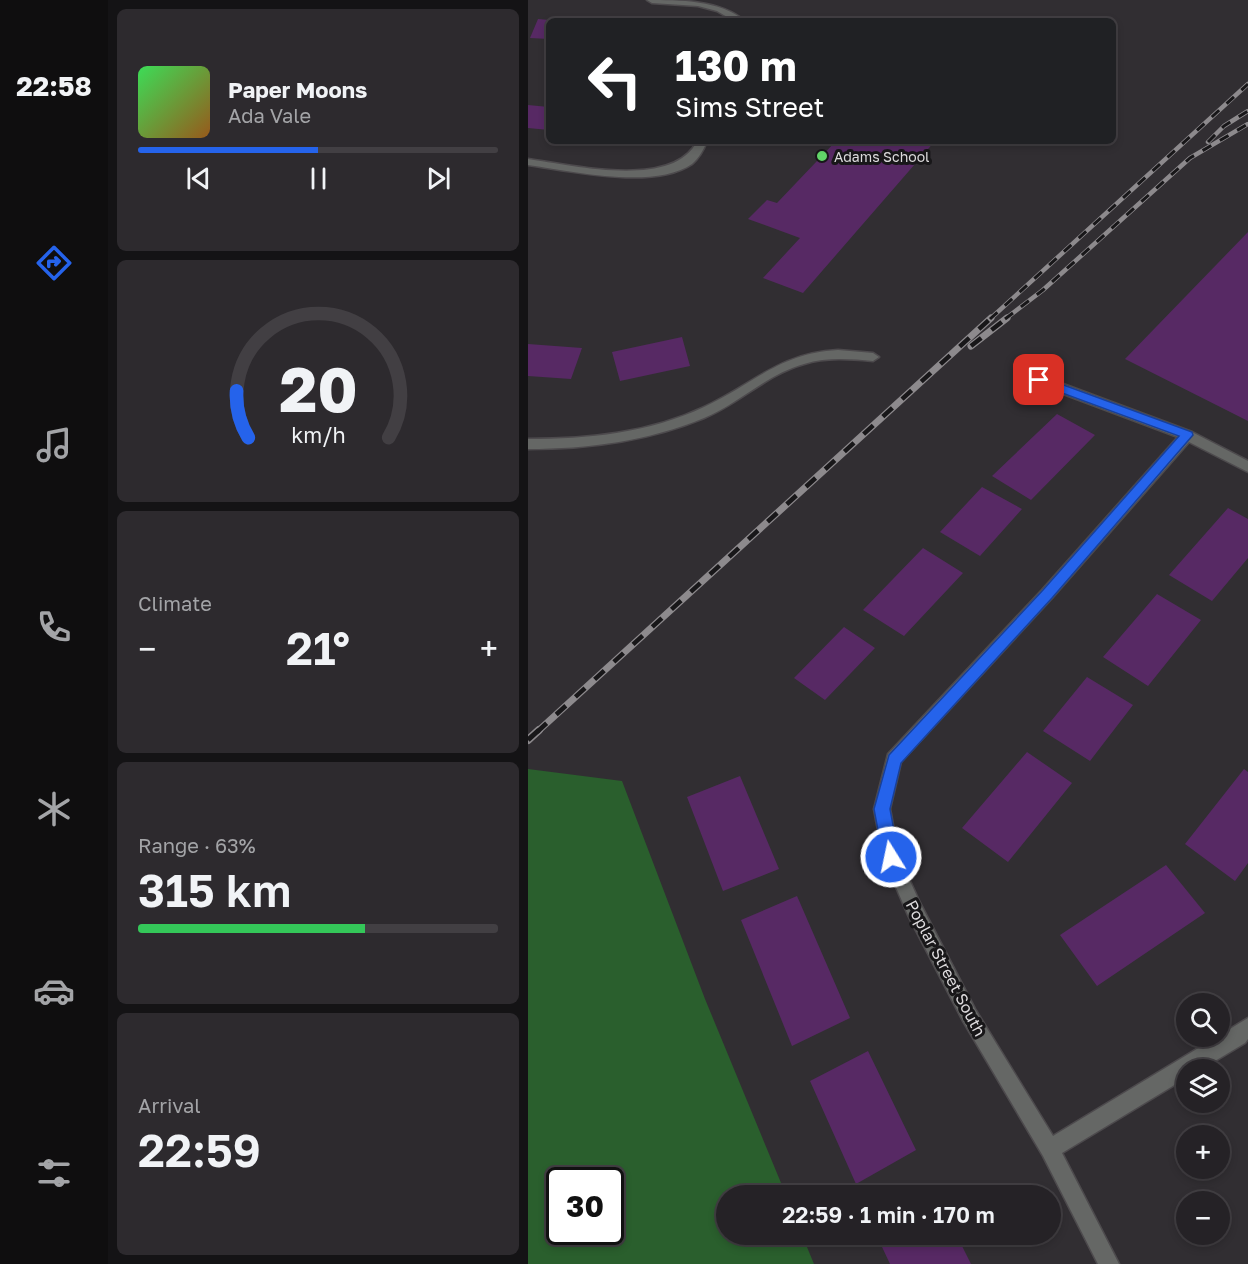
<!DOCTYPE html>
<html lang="en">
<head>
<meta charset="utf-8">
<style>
  :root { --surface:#252226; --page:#2d2a2e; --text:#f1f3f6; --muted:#a3a4a7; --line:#423f43; --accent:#2563eb }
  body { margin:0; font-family:"Golos Text",sans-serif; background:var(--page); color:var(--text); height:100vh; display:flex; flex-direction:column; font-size:22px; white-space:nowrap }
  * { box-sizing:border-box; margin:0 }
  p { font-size:20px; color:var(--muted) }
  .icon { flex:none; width:33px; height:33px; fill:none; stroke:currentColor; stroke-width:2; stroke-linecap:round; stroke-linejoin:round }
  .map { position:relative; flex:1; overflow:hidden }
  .panel { display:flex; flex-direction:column; gap:9px; padding:9px; background:#141315; width:420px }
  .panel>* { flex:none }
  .banner { position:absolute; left:18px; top:18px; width:570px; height:126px; border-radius:9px; box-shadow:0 3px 9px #0003,0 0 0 2px var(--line); background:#202124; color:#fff; overflow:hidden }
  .tools { position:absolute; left:648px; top:993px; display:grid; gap:12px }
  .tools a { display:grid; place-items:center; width:54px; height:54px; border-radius:50%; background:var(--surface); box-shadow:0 3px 9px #0003,0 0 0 2px var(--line); font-size:30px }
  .speed { position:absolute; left:18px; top:1167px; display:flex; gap:12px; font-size:30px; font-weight:700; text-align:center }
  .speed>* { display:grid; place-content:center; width:78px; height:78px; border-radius:50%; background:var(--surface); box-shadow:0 3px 9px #0003,0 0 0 2px var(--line); line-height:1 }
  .speed .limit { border:3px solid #111; border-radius:9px; background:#fff; color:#111 }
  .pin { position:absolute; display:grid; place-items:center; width:51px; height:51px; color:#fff; margin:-26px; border-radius:12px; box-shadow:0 3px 9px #0006 }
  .me { position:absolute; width:66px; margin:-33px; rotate:350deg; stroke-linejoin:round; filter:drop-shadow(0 0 4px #0008) }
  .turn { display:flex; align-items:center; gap:21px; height:126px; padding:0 30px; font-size:27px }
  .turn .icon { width:78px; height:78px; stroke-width:2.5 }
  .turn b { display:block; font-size:42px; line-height:51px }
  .big { font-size:45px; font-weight:600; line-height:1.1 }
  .panel .card { flex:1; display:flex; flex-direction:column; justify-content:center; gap:9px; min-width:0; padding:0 21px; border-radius:9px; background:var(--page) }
  .panel .dial { align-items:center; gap:0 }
  .dial svg { height:156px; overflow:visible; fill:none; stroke:var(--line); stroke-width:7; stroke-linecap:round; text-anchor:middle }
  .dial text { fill:var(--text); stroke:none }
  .song { display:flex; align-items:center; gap:18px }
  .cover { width:72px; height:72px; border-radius:9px; background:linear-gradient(135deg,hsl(130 70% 55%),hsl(30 70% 35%)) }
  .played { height:6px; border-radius:3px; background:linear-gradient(90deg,var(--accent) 50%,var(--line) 50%) }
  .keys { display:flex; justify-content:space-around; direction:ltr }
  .heat { display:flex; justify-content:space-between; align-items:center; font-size:33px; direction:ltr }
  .charge { height:9px; border-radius:4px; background:linear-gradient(90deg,#34c759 63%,var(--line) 0) }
  .trip { position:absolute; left:188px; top:1185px; width:345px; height:60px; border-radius:30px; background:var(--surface); box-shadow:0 3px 9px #0003,0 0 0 2px var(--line); font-weight:600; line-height:60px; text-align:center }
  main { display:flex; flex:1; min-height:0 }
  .menu { display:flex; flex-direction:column; width:108px; justify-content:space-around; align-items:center; background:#0f0e0f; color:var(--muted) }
  .menu .icon { width:42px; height:42px }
  .menu .selected { color:var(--accent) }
  .menu b { font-size:27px; color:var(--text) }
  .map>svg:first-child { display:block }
  .green { fill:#2a5f2d; fill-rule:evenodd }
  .building { fill:#572964 }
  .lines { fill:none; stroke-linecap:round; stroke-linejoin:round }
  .minor-casing { stroke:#4d4a4d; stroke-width:3 }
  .minor { fill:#656765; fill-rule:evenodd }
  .rail-far2-casing { stroke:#8d8a8d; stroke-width:4.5 }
  .rail-far1-casing { stroke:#8d8a8d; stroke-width:7 }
  .rail-casing { stroke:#8d8a8d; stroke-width:8 }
  .rail-far2 { stroke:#181719; stroke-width:3; stroke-dasharray:10; stroke-linecap:butt }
  .rail-far1 { stroke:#181719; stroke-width:4.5; stroke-dasharray:13; stroke-linecap:butt }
  .rail { stroke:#181719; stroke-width:5; stroke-dasharray:16; stroke-linecap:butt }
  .route { fill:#2563eb; stroke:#184099; stroke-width:1.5 }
  .poi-dot { fill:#62d469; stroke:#181719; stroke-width:2 }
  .labels { text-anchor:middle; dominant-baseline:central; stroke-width:6; stroke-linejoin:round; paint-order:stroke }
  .far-poi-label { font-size:14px; fill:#dddbdd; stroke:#181719; text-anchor:start }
  .street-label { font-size:16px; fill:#dddbdd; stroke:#181719 }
</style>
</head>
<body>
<main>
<nav class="menu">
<b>22:58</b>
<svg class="icon selected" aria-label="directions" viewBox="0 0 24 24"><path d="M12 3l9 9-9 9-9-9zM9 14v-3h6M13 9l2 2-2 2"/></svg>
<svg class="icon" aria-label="music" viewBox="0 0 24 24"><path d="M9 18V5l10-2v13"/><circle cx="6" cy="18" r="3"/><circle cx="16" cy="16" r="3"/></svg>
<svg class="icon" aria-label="phone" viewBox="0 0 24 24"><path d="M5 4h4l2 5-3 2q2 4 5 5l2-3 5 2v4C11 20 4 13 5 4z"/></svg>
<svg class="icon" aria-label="climate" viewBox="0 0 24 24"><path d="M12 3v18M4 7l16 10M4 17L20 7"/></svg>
<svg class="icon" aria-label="car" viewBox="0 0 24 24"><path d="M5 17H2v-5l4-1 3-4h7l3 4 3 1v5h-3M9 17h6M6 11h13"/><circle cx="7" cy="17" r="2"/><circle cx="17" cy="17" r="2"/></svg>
<svg class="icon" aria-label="filters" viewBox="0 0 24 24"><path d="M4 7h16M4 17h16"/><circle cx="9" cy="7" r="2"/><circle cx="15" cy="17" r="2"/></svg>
</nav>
<section class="panel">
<div class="card">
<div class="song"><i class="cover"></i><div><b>Paper Moons</b><p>Ada Vale</p></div></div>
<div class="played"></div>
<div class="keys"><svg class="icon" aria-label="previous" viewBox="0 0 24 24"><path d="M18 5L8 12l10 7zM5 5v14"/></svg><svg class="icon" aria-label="pause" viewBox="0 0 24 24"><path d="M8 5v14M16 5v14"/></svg><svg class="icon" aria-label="next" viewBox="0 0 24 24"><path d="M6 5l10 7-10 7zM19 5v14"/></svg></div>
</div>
<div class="card dial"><svg viewBox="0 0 100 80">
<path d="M14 69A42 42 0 1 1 86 69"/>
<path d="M14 69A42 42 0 0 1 8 45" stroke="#2563eb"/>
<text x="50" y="56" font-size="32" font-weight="700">20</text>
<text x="50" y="72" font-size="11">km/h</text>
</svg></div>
<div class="card"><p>Climate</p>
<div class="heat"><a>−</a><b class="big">21°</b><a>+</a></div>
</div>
<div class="card"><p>Range · 63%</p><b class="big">315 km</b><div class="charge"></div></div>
<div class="card"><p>Arrival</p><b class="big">22:59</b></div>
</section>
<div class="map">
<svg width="720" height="1264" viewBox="0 0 720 1264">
  <rect width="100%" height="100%" fill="#312e32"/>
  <path class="green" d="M0,769L94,781L177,999L258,1195L198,1196V1234L274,1235L286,1264H0ZM32,1180H82V1232H32Z"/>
  <path class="building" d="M269,17L308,19V21H268Z
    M10,19L21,20V39L2,38Z
    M0,105L21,107V130L0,128Z
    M308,141H407L275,293L235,278L272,238L220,219L239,200L249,203Z
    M720,232V421L597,359Z
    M154,337L162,366L92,381L84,352Z
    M0,344L54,348L43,379L0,376Z
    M529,414L567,435L503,500L464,476Z
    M454,487L494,509L452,556L412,532Z
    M700,508L720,519V558L684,601L641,575Z
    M395,548L435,573L376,636L335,610Z
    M629,594L673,620L620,686L575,657Z
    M316,627L347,648L297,700L266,678Z
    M559,677L605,705L562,761L515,731Z
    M499,752L544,783L480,862L434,828Z
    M716,769L720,772V863L707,881L657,844Z
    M212,776L251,869L195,891L159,797Z
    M638,865L677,913L569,986L532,935Z
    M269,896L322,1018L264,1046L213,920Z
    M340,1051L388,1150L328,1184L282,1081Z
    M348,1234H428L443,1264H362Z"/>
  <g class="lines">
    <g class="minor-casing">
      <path id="minor" d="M119,0C152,0 192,0 217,21H206L189,11L170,6L124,3Z
        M169,141H179C176,149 171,158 164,164C126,190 43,171 0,165V159C43,165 146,190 169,141Z
        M310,350L345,353L351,357L345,361C322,359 299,357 276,364C239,374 211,404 176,418C120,441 60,449 0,449V439C60,439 121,433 176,407C226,384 251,353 310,350Z
        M511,375L664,432L720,461V472L661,442L524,598L373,762L362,809L371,857L392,903L447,1009L525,1136L720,1018V1039L717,1043L672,1070H658V1078L534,1153L591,1264H570L515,1156L435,1021L380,915L355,857L346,809L360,754L514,590L650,437L506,383L505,380L506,377Z"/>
    </g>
    <use href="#minor" class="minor"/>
    <g class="rail-far2-casing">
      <path id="rail-far2" d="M680,142L696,126L720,111
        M462,319L720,84
        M477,319L515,290L662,158L720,124"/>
    </g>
    <g class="rail-far1-casing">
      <path id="rail-far1" d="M443,346L479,318
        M9,732L463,318"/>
    </g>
    <g class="rail-casing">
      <path id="rail" d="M0,740L11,730"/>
    </g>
    <use href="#rail-far2" class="rail-far2"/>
    <use href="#rail-far1" class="rail-far1"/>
    <use href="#rail" class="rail"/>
  </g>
  <path class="route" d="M511,376L664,432L665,435L524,598L373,763L362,809L371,857L368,863L363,865L357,863L355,857L346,809L361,755L515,590L651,436L507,383V377Z"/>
  <circle class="poi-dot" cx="294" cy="156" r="6"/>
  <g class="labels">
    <g class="far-poi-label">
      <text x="306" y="156">Adams School</text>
    </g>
    <g class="street-label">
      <text transform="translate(418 968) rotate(62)">Poplar Street South</text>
    </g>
  </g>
</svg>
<div class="tools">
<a><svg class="icon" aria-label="search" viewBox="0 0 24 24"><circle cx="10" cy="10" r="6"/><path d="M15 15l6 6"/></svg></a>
<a><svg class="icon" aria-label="layers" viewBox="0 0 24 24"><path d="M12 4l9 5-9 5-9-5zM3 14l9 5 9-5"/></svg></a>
<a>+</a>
<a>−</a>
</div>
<div class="speed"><div class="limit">30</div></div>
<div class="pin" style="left:511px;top:380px;background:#d93025"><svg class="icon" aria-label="arrive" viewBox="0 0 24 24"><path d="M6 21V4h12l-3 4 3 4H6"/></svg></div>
<svg class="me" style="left:363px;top:857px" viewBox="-20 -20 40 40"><circle r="17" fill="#2563eb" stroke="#fff" stroke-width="3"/><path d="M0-11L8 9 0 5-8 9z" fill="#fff"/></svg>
<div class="trip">22:59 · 1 min · 170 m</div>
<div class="banner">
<div class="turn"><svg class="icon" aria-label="left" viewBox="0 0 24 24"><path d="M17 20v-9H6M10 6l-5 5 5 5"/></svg><div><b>130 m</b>Sims Street</div></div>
</div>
</div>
</main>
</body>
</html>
